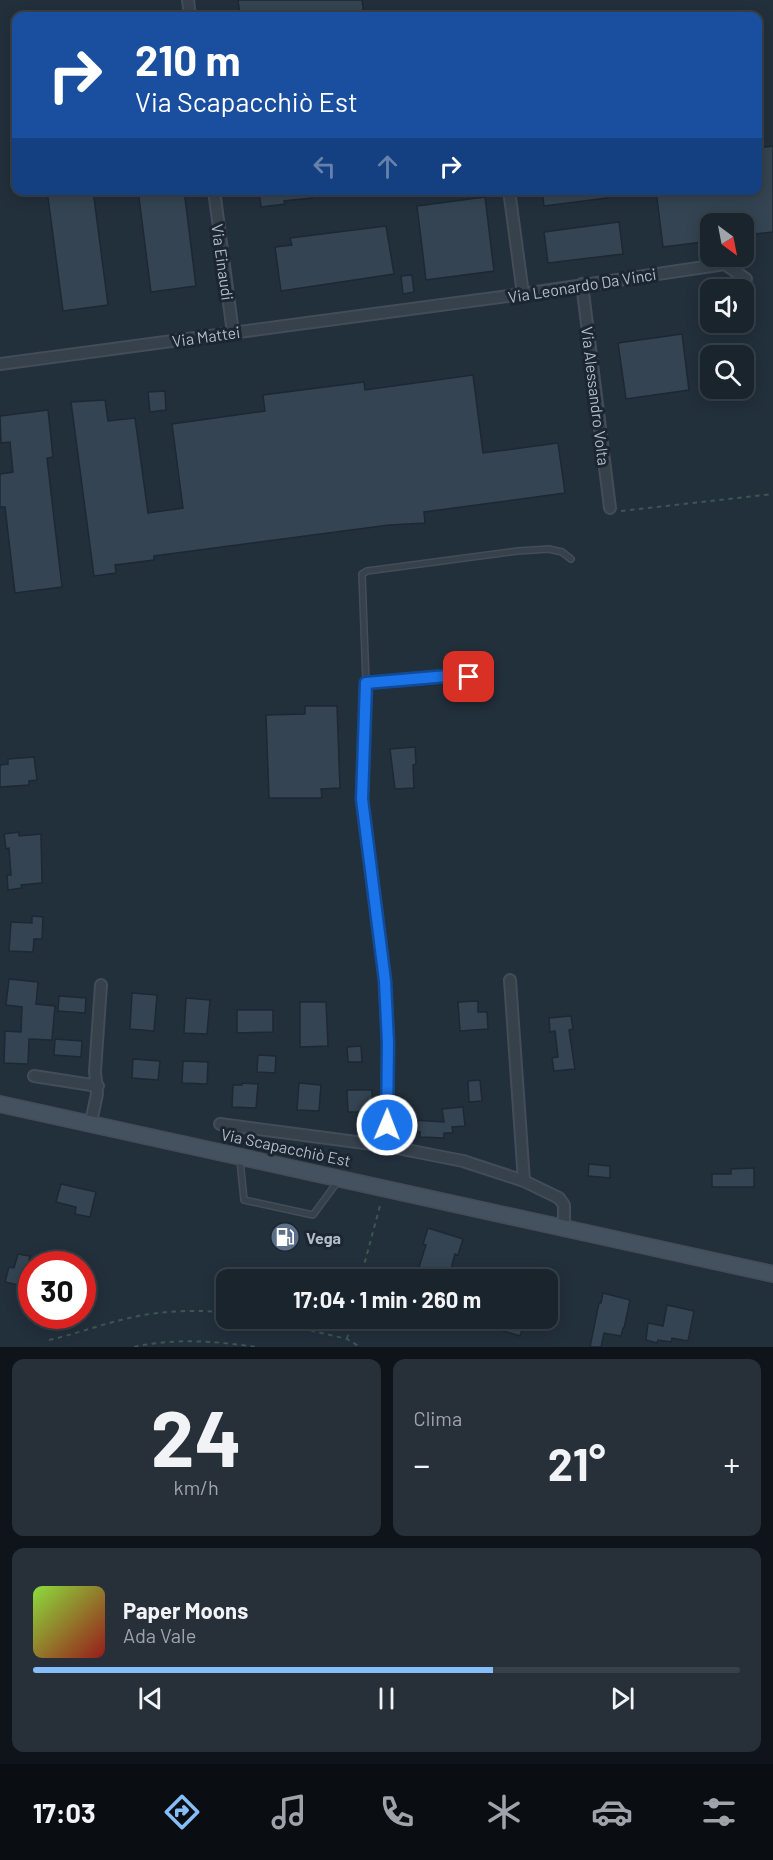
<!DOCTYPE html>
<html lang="it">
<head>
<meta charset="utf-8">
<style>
  :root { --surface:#1a242d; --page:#273039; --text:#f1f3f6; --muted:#9fa4aa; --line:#384149; --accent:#85bef9 }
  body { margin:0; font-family:Barlow,sans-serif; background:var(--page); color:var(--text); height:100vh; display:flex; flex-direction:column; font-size:22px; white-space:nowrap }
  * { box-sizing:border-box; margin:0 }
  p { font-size:20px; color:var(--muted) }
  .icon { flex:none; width:33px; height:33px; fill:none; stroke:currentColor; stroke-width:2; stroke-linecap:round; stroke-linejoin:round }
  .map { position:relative; height:1347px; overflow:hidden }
  .drawer { display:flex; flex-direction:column; gap:12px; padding:12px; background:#0e1419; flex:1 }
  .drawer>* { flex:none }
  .top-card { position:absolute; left:12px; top:12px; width:750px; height:183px; border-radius:12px; box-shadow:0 3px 15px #0003,0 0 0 2px var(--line); background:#1a4fa0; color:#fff; overflow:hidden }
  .needle { width:39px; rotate:148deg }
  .controls { position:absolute; left:700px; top:213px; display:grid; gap:12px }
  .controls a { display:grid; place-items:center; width:54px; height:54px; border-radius:12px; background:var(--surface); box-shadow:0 3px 15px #0003,0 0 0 2px var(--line); font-size:30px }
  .speed { position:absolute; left:18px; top:1251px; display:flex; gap:12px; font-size:30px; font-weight:700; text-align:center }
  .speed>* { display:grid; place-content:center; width:78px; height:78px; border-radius:50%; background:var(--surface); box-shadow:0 3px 15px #0003,0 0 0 2px var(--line); line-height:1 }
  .speed .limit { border:9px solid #d22; background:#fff; color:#111 }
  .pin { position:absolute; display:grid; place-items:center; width:51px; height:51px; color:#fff; margin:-26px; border-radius:12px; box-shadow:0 3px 9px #0006 }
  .me { position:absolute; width:66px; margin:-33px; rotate:1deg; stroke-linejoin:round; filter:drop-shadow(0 0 4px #0008) }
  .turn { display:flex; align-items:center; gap:21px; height:126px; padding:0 24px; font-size:27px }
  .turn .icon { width:78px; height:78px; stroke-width:2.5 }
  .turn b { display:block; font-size:42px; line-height:51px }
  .lanes { display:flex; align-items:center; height:57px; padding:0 24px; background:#0003; justify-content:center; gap:30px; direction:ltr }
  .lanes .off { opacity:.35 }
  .big { font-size:45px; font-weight:700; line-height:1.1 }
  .drawer .tile { flex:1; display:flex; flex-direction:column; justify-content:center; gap:9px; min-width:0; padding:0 21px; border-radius:12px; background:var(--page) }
  .drawer .dial { align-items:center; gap:0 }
  .dial b { font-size:78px; line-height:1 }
  .song { display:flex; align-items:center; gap:18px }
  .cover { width:72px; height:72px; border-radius:9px; background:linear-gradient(135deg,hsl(90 70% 55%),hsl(0 70% 35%)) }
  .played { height:6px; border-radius:3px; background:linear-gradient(90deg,var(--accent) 65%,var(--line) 65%) }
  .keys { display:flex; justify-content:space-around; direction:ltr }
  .heat { display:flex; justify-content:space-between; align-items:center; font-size:33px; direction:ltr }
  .drawer .tiles { flex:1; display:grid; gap:12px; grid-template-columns:1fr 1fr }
  .tile:last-child { grid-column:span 2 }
  .trip { position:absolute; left:216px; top:1269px; width:342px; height:60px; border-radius:12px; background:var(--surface); box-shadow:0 3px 15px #0003,0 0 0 2px var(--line); font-weight:700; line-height:60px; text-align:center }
  .tab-bar { display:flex; height:96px; justify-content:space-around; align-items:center; background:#0a0e12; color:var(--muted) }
  .tab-bar .icon { width:42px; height:42px }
  .tab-bar .selected { color:var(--accent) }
  .tab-bar b { font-size:27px; color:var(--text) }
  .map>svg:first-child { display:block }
  .building { fill:#344452; stroke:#1d2833; stroke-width:1.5 }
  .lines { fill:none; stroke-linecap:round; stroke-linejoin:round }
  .service-casing { stroke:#424d58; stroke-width:8 }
  .minor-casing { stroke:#424d58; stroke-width:14 }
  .secondary-casing { stroke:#424d58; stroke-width:18 }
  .path { stroke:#3d5554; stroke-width:2; stroke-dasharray:4.5 4.5; stroke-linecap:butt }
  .service { stroke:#36414c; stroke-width:5 }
  .minor { stroke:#36414c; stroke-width:10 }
  .secondary { stroke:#44515f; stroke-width:15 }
  .route-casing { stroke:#114b97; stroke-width:15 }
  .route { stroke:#1a73e8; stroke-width:10 }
  .labels { text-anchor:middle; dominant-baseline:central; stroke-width:6; stroke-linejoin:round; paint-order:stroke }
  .street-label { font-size:16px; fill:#b2bcc8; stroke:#1b2631 }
  .poi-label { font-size:16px; font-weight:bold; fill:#b2bcc8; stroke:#1b2631; text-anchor:start }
</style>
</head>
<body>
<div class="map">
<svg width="773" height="1347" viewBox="0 0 773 1347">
  <rect width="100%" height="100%" fill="#22303c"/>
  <path class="building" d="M238,0H362L364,16H240Z
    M773,146V232L744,235V224H711V240L703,241V242L663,247L656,190H758V148Z
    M47,190H93L108,305L63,311Z
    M138,190H184L196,286L151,292Z
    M259,190H312V198L284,201L285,204L261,207Z
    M542,190H607V198L544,206Z
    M485,197L494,271L426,280L417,206Z
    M619,222L623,254L548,263L544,232Z
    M386,226L394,274L281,291L275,247L292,245L290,238Z
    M412,275L414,292L403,294L401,276Z
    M682,334L689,390L626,399L618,343Z
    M473,375L483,453L558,443L565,493L424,512L425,523L389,525L154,556V560L115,565L116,573L94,576L71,402L105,400L108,421L135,418L148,513L183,508L172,424L265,411L263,395L364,382L365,390Z
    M165,391L166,410L150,412L148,392Z
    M48,410L53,457L47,458L62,587L15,593L5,507H0V474L13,472L10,442L1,443L0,416Z
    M305,706H337L340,788L321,789L322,798H269L266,715L305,714Z
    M415,747L416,764L413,765L414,788L395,789L390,749Z
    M34,757L37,780L29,781V785L0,787V765L8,764V759Z
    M19,832V836L41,834L42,883L21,885L22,888L8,890L7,875H11L9,848L6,849L4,834Z
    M32,916L43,917L42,939H34L33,952L9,951L11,922L32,923Z
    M9,979L38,982L36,1004L55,1006L52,1040L29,1039L28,1064L4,1063L5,1031L21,1032L22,1007L6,1005Z
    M132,993L157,995L154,1031L130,1029Z
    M59,996L86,998L85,1013L58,1011Z
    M186,998L210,1000L207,1034L184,1033Z
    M478,1001V1012H487L488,1029L460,1031L458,1002Z
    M300,1002H326L328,1046L300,1047Z
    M237,1010H273V1032L237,1033Z
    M571,1016L573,1029L569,1030L575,1069L554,1071L552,1058L558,1057L555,1031L550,1032L549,1018Z
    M55,1039L82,1041L81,1057L54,1055Z
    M361,1046L362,1062H348L347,1047Z
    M258,1055L276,1056L275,1073L257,1072Z
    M133,1059L160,1061L158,1080L132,1078Z
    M183,1061L208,1062L207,1084L182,1083Z
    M480,1080L482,1101L469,1102L468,1081Z
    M242,1083L258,1084L256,1108L232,1107L233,1085H242Z
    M299,1083L321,1085L319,1111L297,1110Z
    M347,1090H372L373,1112H348Z
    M463,1107L465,1126L452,1127L453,1133H444V1138L420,1137V1132L411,1131L412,1120L444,1122L442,1109Z
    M589,1164L610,1166V1178L588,1176Z
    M754,1168V1187H712V1174H731V1169Z
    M61,1184L96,1192L90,1217L75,1214L76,1207L56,1202Z
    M428,1228L463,1239L458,1255L455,1254L448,1280H415L426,1245L423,1244Z
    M18,1254L30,1256L27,1270L32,1271V1288L5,1282L9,1267L14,1268Z
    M603,1293L630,1300L624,1328H623L621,1336L604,1333L601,1347H590L599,1303H601Z
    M667,1305L694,1311L688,1341L672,1338L671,1342L658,1340L657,1343L646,1340L648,1323L663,1326Z
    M503,1318H526L520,1336L500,1330Z"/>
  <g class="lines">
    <g class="service-casing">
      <path id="service" d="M366,683L362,574L367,571L518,551L549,549L562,552L571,559
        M240,1160L244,1200L313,1215L338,1181"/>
    </g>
    <g class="minor-casing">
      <path id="minor" d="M188,0L190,16
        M214,190L233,333
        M509,190L523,294
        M582,284L610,508
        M0,364L523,294L725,264L746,279
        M510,980L524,1181
        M34,1076L98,1086
        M91,1122L97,1094L95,1071L101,985
        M220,1124L387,1146L463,1161L524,1181L559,1198L564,1205V1226
        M387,1146L388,1043L385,981L362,799L366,683L459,675L469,677"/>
    </g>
    <g class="secondary-casing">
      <path id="secondary" d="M0,1104L773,1274"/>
    </g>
    <path class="path" d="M621,511L773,494
      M360,1280L381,1202
      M258,1318L347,1339L360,1347
      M347,1339L352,1318
      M49,1340C76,1334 102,1324 129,1318C157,1311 199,1309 226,1313
      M134,1347C173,1338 216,1341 256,1347"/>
    <use href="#service" class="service"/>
    <use href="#minor" class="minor"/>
    <use href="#secondary" class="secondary"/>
  </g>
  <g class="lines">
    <g class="route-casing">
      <path id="route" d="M387,1125L388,1043L385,981L362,799L366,683L459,675L469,677"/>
    </g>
    <use href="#route" class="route"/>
  </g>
  <defs>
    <g id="fuel-disc" transform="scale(1.5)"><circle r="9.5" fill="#5c6f8a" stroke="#1b2631"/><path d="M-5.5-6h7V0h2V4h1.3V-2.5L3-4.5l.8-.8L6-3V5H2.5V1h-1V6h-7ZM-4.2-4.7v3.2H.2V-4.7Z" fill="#fff"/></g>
  </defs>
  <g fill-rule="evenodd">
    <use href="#fuel-disc" x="285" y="1237"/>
  </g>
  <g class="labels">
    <g class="street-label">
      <text transform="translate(223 262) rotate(82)">Via Einaudi</text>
      <text transform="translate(582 285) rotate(-9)">Via Leonardo Da Vinci</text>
      <text transform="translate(206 336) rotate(-8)">Via Mattei</text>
      <text transform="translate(596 396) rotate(83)">Via Alessandro Volta</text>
      <text transform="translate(286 1147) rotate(12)">Via Scapacchiò Est</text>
    </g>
    <g class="poi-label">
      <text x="306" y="1237">Vega</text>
    </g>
  </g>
</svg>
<div class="controls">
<a><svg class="needle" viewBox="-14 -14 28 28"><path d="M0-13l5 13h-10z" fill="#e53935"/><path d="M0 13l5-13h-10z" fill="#9fa4aa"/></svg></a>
<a><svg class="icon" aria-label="sound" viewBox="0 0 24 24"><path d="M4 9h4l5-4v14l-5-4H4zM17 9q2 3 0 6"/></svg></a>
<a><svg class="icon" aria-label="search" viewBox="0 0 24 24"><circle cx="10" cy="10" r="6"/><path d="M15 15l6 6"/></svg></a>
</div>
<div class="speed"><div class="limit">30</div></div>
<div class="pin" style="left:469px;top:677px;background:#d93025"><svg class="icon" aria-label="arrive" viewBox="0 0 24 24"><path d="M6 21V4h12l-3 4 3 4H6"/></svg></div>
<svg class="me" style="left:387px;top:1125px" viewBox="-20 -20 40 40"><circle r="17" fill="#1a73e8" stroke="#fff" stroke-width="3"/><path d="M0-11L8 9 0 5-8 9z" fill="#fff"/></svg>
<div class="trip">17:04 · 1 min · 260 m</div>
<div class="top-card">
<div class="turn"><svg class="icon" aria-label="right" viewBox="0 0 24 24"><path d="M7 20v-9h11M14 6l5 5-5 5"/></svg><div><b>210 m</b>Via Scapacchiò Est</div></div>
<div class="lanes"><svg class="icon off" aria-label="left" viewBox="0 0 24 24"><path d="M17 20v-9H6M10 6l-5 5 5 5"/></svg><svg class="icon off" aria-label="ahead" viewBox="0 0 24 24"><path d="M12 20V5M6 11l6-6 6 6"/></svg><svg class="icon" aria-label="right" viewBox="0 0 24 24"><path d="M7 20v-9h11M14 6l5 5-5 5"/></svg></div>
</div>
</div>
<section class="drawer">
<div class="tiles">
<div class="tile dial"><b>24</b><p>km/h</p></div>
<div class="tile"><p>Clima</p>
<div class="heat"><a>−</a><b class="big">21°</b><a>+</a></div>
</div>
<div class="tile">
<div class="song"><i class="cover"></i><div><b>Paper Moons</b><p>Ada Vale</p></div></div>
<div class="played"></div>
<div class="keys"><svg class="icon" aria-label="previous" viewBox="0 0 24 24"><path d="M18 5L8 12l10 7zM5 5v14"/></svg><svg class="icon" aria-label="pause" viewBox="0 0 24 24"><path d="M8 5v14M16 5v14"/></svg><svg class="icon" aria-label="next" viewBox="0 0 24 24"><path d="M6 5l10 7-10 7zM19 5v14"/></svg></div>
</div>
</div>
</section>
<nav class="tab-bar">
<b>17:03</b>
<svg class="icon selected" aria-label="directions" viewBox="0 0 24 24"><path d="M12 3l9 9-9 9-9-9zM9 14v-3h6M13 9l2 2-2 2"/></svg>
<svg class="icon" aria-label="music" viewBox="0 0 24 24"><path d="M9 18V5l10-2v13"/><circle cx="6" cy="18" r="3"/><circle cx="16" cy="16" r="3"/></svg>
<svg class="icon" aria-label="phone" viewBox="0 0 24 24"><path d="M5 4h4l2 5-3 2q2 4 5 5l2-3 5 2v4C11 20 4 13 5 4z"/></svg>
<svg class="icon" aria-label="climate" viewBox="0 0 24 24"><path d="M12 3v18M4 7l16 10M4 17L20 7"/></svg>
<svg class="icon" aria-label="car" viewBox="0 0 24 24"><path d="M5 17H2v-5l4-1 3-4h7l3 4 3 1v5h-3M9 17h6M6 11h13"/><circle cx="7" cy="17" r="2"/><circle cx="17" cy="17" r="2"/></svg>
<svg class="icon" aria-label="filters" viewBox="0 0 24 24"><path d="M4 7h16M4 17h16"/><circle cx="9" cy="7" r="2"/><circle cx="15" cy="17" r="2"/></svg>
</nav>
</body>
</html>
